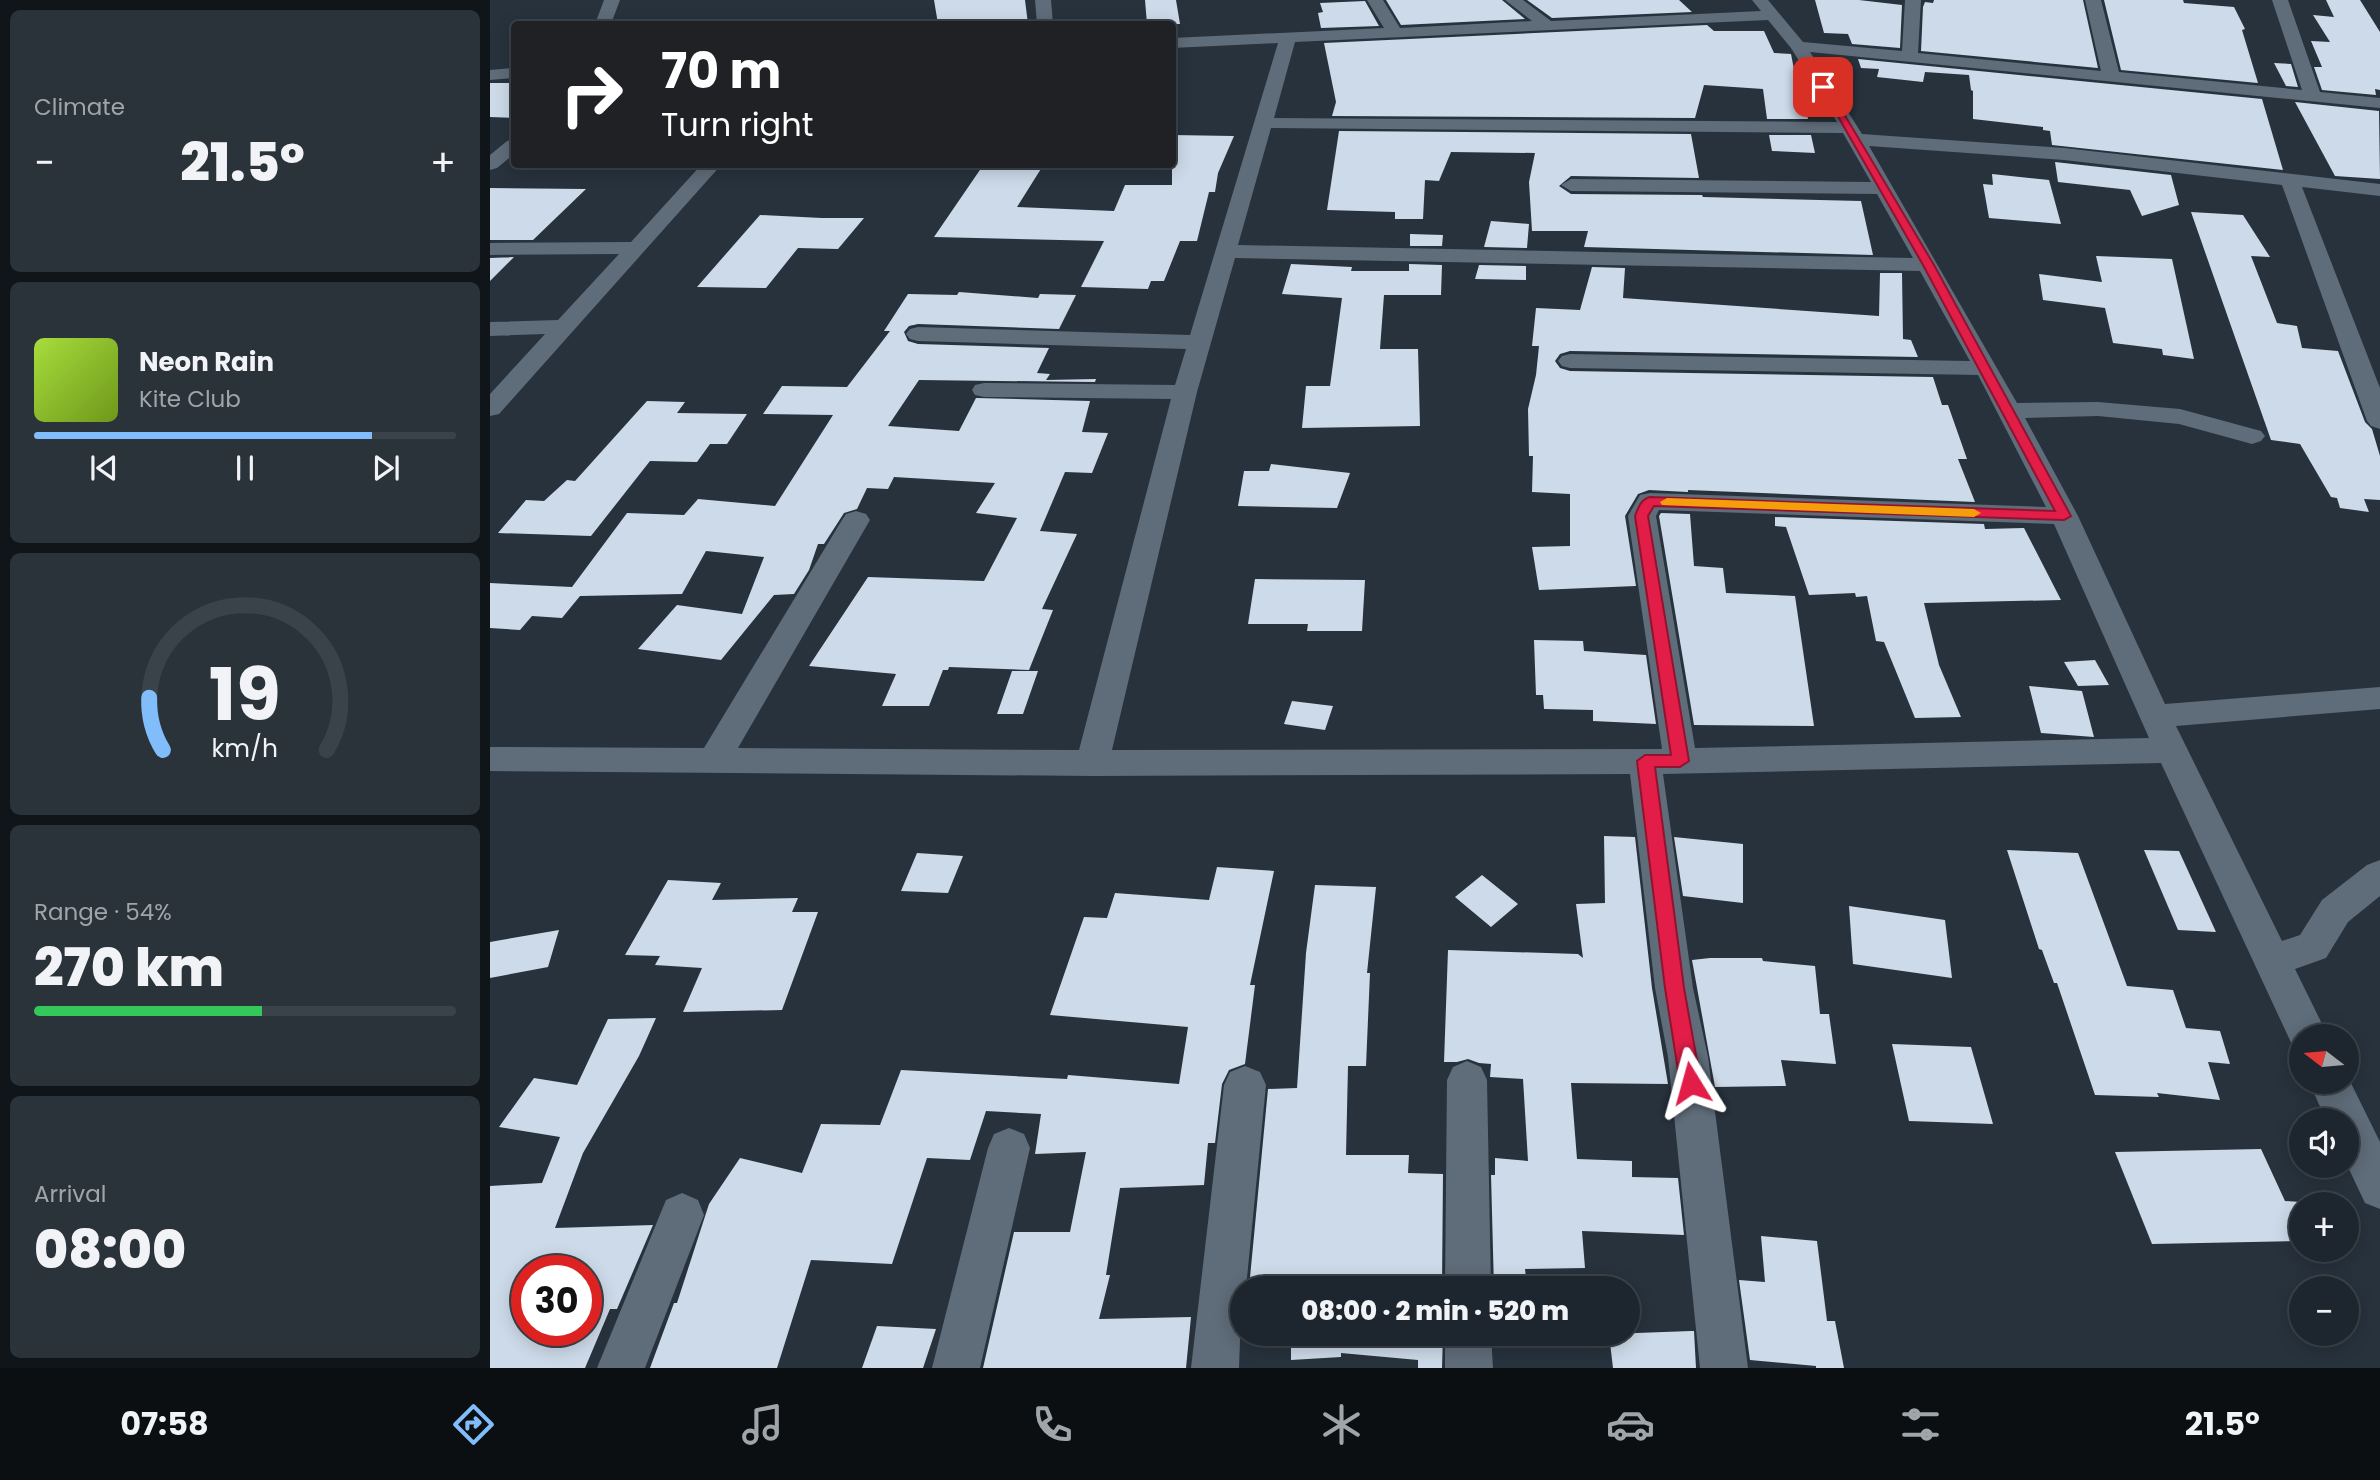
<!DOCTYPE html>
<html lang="en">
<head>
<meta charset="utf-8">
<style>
  :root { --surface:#1d262e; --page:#2a323a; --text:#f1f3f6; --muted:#a0a5aa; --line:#3b434a; --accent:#81bdfa }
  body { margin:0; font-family:Poppins,sans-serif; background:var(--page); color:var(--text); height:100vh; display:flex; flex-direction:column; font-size:26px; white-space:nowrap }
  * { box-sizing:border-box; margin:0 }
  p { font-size:23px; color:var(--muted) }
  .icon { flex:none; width:38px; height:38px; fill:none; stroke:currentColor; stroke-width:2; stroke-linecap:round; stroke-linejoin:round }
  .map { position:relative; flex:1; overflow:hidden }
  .details { display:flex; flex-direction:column; gap:10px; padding:10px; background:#101519; width:490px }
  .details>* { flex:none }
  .guide { position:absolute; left:21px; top:21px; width:665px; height:147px; border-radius:7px; box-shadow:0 4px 18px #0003,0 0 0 2px var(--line); background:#202124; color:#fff; overflow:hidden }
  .needle { width:46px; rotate:286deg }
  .fabs { position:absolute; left:1799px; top:1024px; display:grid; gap:14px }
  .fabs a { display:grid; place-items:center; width:70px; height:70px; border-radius:50%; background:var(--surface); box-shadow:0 4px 18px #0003,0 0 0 2px var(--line); font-size:35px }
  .speed { position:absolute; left:21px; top:1255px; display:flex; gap:14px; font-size:35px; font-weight:700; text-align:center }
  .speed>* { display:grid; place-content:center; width:91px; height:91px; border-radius:50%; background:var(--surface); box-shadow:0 4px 18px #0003,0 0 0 2px var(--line); line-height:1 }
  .speed .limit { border:10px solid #d22; background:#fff; color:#111 }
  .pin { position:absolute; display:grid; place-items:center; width:60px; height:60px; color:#fff; margin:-30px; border-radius:14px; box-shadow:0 4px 10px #0006 }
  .me { position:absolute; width:77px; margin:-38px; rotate:352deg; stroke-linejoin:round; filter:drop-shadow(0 0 5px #0008) }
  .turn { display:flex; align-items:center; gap:24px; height:147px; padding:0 35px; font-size:32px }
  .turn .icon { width:91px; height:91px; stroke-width:2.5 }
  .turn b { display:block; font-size:49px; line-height:60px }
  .big { font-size:52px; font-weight:800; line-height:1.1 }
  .details .tile { flex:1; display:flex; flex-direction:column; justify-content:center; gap:10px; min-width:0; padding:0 24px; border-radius:10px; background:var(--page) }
  .details .dial { align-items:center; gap:0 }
  .dial svg { height:182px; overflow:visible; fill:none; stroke:var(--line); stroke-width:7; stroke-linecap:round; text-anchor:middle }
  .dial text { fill:var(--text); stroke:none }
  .song { display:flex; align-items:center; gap:21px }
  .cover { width:84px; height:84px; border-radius:10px; background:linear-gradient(135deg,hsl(80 70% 55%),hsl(80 70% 35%)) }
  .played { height:7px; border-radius:4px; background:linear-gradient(90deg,var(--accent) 80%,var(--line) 80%) }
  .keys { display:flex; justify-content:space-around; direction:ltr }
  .heat { display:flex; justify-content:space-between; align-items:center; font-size:38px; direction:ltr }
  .charge { height:10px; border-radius:5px; background:linear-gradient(90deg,#34c759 54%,var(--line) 0) }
  .trip { position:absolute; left:740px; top:1276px; width:410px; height:70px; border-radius:35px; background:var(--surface); box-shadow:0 4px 18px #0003,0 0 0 2px var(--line); font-weight:800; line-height:70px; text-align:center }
  .dock { display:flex; height:112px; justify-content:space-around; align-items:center; background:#0c0f12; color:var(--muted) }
  .dock .icon { width:49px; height:49px }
  .dock .on { color:var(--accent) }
  .dock b { font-size:32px; color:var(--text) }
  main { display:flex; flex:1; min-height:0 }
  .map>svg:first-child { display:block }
  .building { fill:#cddae9; fill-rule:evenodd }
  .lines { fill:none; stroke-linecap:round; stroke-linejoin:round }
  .minor { fill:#5f6c79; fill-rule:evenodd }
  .route { fill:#e11d48; stroke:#92132f; stroke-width:2 }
  .slow { fill:#f59e0b }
</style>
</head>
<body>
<main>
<section class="details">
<div class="tile"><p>Climate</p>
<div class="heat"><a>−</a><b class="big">21.5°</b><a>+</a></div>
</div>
<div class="tile">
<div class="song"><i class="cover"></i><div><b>Neon Rain</b><p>Kite Club</p></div></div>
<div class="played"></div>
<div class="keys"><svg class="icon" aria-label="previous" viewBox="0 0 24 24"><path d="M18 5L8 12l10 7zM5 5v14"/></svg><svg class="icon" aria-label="pause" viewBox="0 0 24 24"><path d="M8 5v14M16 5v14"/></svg><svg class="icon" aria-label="next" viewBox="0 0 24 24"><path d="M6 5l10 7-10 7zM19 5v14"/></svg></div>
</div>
<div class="tile dial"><svg viewBox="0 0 100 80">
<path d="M14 69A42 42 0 1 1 86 69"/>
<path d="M14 69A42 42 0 0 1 8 46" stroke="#81bdfa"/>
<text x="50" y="56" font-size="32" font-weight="700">19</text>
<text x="50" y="72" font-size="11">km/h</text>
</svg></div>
<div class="tile"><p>Range · 54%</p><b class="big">270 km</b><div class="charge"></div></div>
<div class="tile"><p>Arrival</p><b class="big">08:00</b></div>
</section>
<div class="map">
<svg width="1890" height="1368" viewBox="0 0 1890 1368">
  <rect width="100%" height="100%" fill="#27323d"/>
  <path class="building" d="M444,0H535L538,24H448Z
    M655,0H686L690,24H657Z
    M896,0H1012L1035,19L911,25Z
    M1037,0H1189L1202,12L1062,18Z
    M1325,0H1369L1412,5L1410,48L1362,44L1358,34L1334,33Z
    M1444,0H1593L1608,68L1431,51L1433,7L1435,2L1443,3Z
    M1614,0H1693L1694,3L1744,7L1755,29L1752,30L1768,83L1631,70Z
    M1836,0H1870L1890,32V90L1885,89L1886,95L1832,90L1824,67H1832L1821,41L1840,42L1823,15L1844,17Z
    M875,1L889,26L831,28L828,13L833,12L830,3Z
    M1217,25L1224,31H1274L1284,53L1301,54L1309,95L1313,96L1318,119H1277L1273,89L1214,85L1205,118L842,116L846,102L834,43Z
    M1368,59L1772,99L1793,170L1562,145L1560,131L1553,130V127L1483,119V91L1481,90L1479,75L1435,72L1433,82L1387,77L1389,69L1371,68Z
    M1784,63L1801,64L1808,87L1796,86Z
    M0,83H24V118L0,117Z
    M1805,102L1889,111L1890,179L1845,176Z
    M849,131L1201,134L1209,178L1081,176L1069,186L1081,194L1212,195L1213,197L1371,201L1383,255L1094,247L1098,231H1042L1039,182L1045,153L961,152L949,181L935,180L933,219H905V212L837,210Z
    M682,135L744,136L728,173L725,192H719L707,241H690L674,281H661L658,289L591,287L614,241L444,237L494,164H554L527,207L624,211L635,185H682Z
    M1279,135H1321L1325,153L1282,151Z
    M1565,162L1681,175L1689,205L1652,216L1640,190L1568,182Z
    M1502,174L1559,180L1571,224L1499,218L1493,184L1503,185Z
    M0,188L96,189L43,240H0Z
    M1701,212L1753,215L1780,257L1761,256L1787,323L1807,326L1812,348L1848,351L1875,422L1882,429L1890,456V500L1874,499L1879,512L1850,508L1847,498L1841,497L1810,444L1781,440Z
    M270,215L332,218H374L348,249L308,248L276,288L207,287Z
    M1001,221L1039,224L1037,248L994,247Z
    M920,234L953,235L952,246H920Z
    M1606,256L1682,259L1704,359L1673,355L1672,349L1623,343L1615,308L1553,300L1549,274L1612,282Z
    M24,257L0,281V258Z
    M801,264L862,267L861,271H919V264L952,265L951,295H894L890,349H928L930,426L812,428L816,386H840L852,298L792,294Z
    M989,265L1036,266V280L985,279Z
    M1102,267L1135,268L1133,298L1389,316L1390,273H1412L1413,339L1421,340L1428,357L1080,351L1070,354L1065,361L1070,368L1080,371L1443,377L1452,405H1458L1477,459H1468L1485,502L1198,490V492L1159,490L1148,494L1135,516L1146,586L1049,590L1042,547L1080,546V494L1042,492L1043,456H1039L1038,409L1046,375L1049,346H1042L1046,308L1090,310Z
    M469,292L548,298L550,294L586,295L569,329L428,324L419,326L414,332L418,341L428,344L559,348L547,373L560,374L556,380L606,379L605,382L429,380L398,426L469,431L486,398L600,401L592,432L618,433L602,473L575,472L550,531L587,534L552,609L563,610L539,670L459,667L458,670H453L439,706H392L406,674L319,666L378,577L494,581L527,518L486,513L505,483L404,477L398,489L377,488L367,509L354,513L334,544H328L319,570L304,594L284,595L231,660L148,649L187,605L252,614L274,557L216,551L192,594L90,596L72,618L42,616L30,630L0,628V583L82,587L137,513L194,515L208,499L285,506L343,415L273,414L292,386L357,387L400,331H394L418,294L467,295Z
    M157,401L195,402L187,413L257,414L237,444H220L207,462L160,461L101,536L8,533L36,500L54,501L77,480L85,481Z
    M781,464L860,473L847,508L748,506L754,471H779Z
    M1171,513L1200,514L1204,566L1233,568L1236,593L1305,596L1324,726L1204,725L1169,516Z
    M1285,517L1494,524L1495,529L1534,528L1571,600L1434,603L1449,665L1471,717L1425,718L1394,642L1386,641L1377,596L1366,597L1365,593L1319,595L1296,527L1285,526Z
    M765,579L875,580L872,631H817L818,624H758Z
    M1044,640L1093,641L1094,651L1156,655L1166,724L1103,721V710L1054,709L1053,695H1046Z
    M1605,660L1619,685L1588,686L1574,662Z
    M522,671H548L533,714H507Z
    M1539,686L1592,691L1604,737L1551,733Z
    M802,701L843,706L835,730L794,724Z
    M1114,836L1145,837L1162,988L1178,1084L1081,1083L1087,1159L1142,1161V1177L1188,1178L1194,1235L1092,1231L1095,1268L1035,1269L1037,1288H1004L1001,1175H1005V1158L1038,1161L1033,1079L1000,1077L1001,1064L989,1063L978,1059L967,1062H954L958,950L1088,954L1093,958L1086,904L1115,903Z
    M1184,837L1253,844V903L1193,896Z
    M1517,850L1588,853L1637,986L1683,990L1696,1028L1730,1031L1740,1064L1718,1062L1730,1100L1667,1093L1669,1097L1605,1095L1567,983H1564L1552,950L1549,949Z
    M1654,850L1689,851L1726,932L1688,930Z
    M427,853L473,856L458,893L411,891Z
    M727,867L784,871L760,985H765L755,1064L739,1070L732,1084L725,1143H718L714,1185L630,1188L616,1275H620L609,1319L701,1317L696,1368H493L524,1232H580L596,1152L545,1154L551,1114L496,1111L480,1160L437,1158L402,1264L321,1260L287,1368H160L184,1303H187L219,1204L250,1158L312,1173L331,1124L390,1125L411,1070L577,1079L578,1075L689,1084L698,1027L560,1015L594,917L617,918L625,893L719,900Z
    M992,875L1028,904L1001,927L965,897Z
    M178,880L231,883L222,900L308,898L302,912H328L292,1010L193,1012L212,968L165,965L170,956L135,955Z
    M825,885L886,887L877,973H880L876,1066H858L856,1155H919L918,1173L953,1174L952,1288H759L778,1089L807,1088L816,953Z
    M1359,906L1455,920L1462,978L1363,964Z
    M69,930L58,967L0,978V942Z
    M1220,958H1272L1273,961L1325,966L1330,1014H1339L1346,1064L1291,1060L1296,1086L1225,1087L1202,960Z
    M166,1018L149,1056L93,1153L65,1228L163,1225L127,1309H120L95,1368H0V1186L52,1183L70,1137L9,1127L44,1078L87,1085L118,1019ZM37,1270H96V1330H37Z
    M1402,1044L1481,1047L1503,1124L1419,1121Z
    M1771,1149L1795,1201L1841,1204H1811V1241L1662,1244L1625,1152Z
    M1271,1236L1327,1241L1337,1321H1345L1354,1368H1326V1366L1260,1360L1249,1280L1275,1282Z
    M387,1326L446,1329L433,1368H372Z
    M1201,1331H1204L1206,1368H1123L1119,1334Z
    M801,1334H953L952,1368H928V1360L851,1353V1357L801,1360Z"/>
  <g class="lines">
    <path class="minor" d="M114,0H130L121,24H105Z
      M545,0H561L563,24H547Z
      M877,0H893L910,28L1042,21L1015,0H1033L1061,21L1271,11L1262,0H1278L1313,42L1412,51L1415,0H1431L1428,53L1611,71L1595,0H1611L1629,72L1812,90L1782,0H1798L1830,92L1890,98V108L1320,52L1372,134L1574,148L1890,184V196L1812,187L1890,388V429L1881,426L1877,421L1792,185L1574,160L1379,146L1527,403L1608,402L1690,409L1771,431L1775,436L1771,441L1762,444L1689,424L1608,416L1535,418L1588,516L1675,704L1890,687V709L1686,726L1792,941L1810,935L1832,900L1877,865L1890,860V896L1858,922L1836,958L1805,969L1838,1036H1811V1051L1804,1049L1671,763L1173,774L1203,988L1218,1057L1258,1368H1210L1178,1057L1165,988L1140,774L602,776L0,771V747L214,748L352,520L356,514L366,511L376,514L380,520L248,748L589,750L681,399L494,397L485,395L482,390L485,385L494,383L685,385L696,349L428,341L420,339L416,334L420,329L428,327L700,335L788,43L682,48V38L894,28ZM1278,20L1301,48L1347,122L784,118L805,42ZM781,128L1353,133L1381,182L1081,179L1071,185L1081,191L1387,194L1423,258L748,245ZM745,258L1430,271L1480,361L1080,354L1072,356L1068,361L1072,366L1080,368L1488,375L1556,507L1160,493L1150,495L1138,516L1172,749L622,750L707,392ZM1169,510L1564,524L1659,738L1205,748L1166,516Z
      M24,68V78L0,80V70Z
      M24,139V154L7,168L0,170V155L17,141Z
      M212,164H232L9,414L0,416V394L55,334L0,336V322L68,320L129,254L0,255V243L141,242Z
      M977,1061L991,1067L997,1080L1001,1288H955L957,1080L963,1067Z
      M755,1066L770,1072L776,1085L756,1288H752L749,1368H701L734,1085L740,1072Z
      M1857,1075L1890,1142V1209L1875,1203L1857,1165V1120H1836L1819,1082H1857Z
      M519,1128L534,1134L540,1148L490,1368H442L498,1148L504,1134Z
      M192,1193L208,1200L214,1215L155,1368H107L176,1200Z
      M955,1334H1001L1003,1368H955Z"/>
  </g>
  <path class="route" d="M1330,85L1338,87L1444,265L1581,516L1574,520L1164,506L1158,516L1199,761L1190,767H1165L1194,988L1211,1083L1208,1090L1201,1093L1194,1090L1190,1083L1175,988L1147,761L1155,755H1181L1145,516C1148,508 1151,499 1160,497L1565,511L1433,265Z"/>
  <path class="slow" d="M1177,498L1484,509L1491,513L1484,517L1172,505L1170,502Z"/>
</svg>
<div class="fabs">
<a><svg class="needle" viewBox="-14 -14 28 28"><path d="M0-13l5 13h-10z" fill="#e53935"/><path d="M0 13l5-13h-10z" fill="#a0a5aa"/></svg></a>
<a><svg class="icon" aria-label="sound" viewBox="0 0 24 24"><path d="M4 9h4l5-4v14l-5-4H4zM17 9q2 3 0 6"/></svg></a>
<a>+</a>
<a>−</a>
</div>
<div class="speed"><div class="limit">30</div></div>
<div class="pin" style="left:1333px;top:87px;background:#d93025"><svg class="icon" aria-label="arrive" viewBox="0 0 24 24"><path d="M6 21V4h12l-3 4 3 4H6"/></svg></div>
<svg class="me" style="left:1201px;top:1083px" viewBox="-20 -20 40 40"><path d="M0-17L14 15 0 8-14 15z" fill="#e11d48" stroke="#fff" stroke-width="4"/></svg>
<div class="trip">08:00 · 2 min · 520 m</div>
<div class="guide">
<div class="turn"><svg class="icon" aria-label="right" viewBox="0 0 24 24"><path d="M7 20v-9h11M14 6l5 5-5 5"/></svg><div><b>70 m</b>Turn right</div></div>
</div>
</div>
</main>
<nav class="dock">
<b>07:58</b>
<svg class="icon on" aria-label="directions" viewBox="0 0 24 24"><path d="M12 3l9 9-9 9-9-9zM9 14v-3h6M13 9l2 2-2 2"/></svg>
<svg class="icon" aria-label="music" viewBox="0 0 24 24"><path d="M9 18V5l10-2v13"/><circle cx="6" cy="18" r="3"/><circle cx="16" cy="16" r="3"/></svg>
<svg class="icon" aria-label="phone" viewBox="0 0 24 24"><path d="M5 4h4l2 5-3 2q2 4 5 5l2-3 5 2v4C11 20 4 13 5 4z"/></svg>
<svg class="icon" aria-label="climate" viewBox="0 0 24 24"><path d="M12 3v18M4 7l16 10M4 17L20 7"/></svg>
<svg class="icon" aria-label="car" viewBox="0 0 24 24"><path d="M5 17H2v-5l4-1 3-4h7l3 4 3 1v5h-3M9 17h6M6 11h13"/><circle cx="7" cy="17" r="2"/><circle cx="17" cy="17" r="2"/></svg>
<svg class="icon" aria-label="filters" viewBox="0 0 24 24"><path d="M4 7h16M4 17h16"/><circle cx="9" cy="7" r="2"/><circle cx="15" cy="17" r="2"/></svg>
<b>21.5°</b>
</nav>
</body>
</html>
